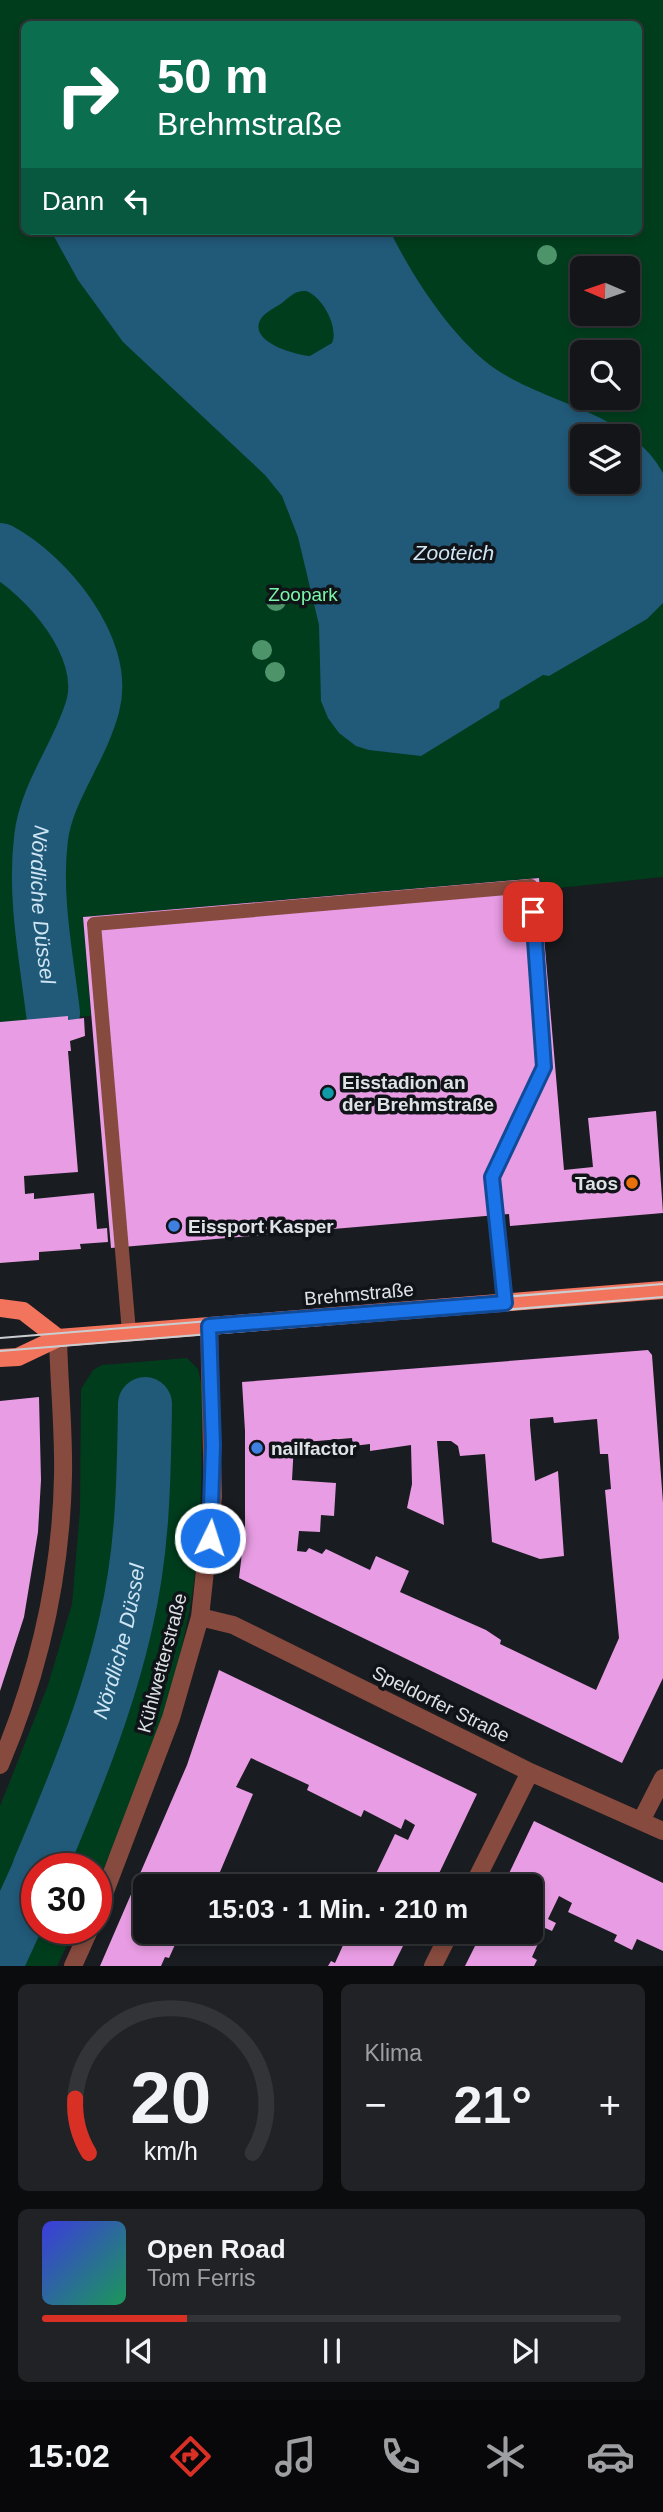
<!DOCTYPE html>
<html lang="de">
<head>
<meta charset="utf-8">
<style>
  :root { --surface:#131518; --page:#202225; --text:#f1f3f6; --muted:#9d9fa2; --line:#323437; --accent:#d93025 }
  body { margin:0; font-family:Helvetica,sans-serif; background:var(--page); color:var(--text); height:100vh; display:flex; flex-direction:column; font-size:26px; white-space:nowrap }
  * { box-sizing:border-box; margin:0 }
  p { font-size:23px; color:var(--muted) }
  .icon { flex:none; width:38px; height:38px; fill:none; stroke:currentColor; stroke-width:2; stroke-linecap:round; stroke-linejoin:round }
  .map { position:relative; height:1966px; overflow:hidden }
  .drawer { display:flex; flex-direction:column; gap:18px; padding:18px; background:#0a0c0d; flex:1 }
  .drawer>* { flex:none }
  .guide { position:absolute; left:21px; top:21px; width:621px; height:214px; border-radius:10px; box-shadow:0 4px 10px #0003,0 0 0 2px var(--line); background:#0b6e4f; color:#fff; overflow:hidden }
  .needle { width:46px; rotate:272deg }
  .controls { position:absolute; left:570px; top:256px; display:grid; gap:14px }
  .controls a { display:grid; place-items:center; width:70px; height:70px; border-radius:10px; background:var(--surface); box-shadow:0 4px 10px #0003,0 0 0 2px var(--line); font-size:35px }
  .speed { position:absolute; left:21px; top:1853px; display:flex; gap:14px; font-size:35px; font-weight:700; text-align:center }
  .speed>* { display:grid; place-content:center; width:91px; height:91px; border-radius:50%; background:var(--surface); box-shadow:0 4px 10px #0003,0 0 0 2px var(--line); line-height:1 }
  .speed .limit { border:10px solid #d22; background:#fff; color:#111 }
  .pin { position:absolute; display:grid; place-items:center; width:60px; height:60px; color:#fff; margin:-30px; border-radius:14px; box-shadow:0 4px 10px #0006 }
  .me { position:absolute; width:77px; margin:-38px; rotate:4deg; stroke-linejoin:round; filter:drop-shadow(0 0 5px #0008) }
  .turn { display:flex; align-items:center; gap:24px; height:147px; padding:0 21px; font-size:32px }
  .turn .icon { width:91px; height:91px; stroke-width:2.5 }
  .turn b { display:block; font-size:49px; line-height:60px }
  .then { display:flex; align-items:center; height:66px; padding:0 21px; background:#0003; gap:14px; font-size:26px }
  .big { font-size:52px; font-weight:800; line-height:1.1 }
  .drawer .widget { flex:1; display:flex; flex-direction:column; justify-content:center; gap:10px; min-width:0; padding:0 24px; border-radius:10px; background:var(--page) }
  .drawer .dial { align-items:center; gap:0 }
  .dial svg { height:182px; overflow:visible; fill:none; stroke:var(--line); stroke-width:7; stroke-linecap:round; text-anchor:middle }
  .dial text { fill:var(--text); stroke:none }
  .song { display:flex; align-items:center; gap:21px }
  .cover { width:84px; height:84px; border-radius:10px; background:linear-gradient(135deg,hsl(240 70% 55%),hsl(150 70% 35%)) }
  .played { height:7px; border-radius:4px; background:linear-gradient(90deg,var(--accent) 25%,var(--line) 25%) }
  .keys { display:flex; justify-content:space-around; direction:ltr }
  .heat { display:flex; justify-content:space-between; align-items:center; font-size:38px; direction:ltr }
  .drawer .tiles { flex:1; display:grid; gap:18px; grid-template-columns:1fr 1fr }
  .widget:last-child { grid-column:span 2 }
  .trip { position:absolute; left:133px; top:1874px; width:410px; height:70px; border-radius:10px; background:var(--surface); box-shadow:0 4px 10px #0003,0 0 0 2px var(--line); font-weight:800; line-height:70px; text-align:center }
  .tab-bar { display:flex; height:112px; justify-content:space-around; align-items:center; background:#08080a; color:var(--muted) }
  .tab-bar .icon { width:49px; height:49px }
  .tab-bar .on { color:var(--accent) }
  .tab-bar b { font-size:32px; color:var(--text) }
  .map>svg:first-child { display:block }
  .green { fill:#003d1d; fill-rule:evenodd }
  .water { fill:#215978; fill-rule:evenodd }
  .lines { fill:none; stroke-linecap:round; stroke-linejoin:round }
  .river { stroke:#215978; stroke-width:54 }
  .building { fill:#e89ce3; fill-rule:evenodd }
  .lane { stroke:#874a3e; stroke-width:14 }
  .street { stroke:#874a3e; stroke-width:18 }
  .primary { stroke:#f2745d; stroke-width:18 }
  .tram { stroke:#cbced1; stroke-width:2 }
  .tree { fill:#4e946b }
  .route-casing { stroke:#114b97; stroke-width:18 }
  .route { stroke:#1a73e8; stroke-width:12 }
  .culture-dot { fill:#0f9aa8; stroke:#101317; stroke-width:2.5 }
  .food-dot { fill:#e8710a; stroke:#101317; stroke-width:2.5 }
  .shop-dot { fill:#3f7fe0; stroke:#101317; stroke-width:2.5 }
  .labels { text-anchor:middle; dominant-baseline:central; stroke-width:7; stroke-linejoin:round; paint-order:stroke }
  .park-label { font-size:19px; fill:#79f7a9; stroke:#101317 }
  .poi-label { font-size:19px; font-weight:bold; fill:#e0e3e6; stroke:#101317; text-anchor:start }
  .street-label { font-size:19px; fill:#e0e3e6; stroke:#101317 }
  .water-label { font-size:21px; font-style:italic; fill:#cee5f4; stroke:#101317 }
</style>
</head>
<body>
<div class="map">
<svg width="663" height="1966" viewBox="0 0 663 1966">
  <rect width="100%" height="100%" fill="#191c20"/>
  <path class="green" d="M0,0H663V877L540,890L538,878L83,917L91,1016L0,1022ZM24,24H639V231H24ZM583,268H628V313H583ZM583,352H628V397H583ZM583,436H628V481H583Z
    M187,1358L198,1369L202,1387C201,1444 203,1501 197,1558C186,1666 143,1786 96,1884V1869H37V1928L75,1929L57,1966H0V1806L48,1685L72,1604L80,1510L81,1389L93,1370L102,1365Z"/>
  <path class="water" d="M51,231H390C413,278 454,341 497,370C550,405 631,413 663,473V603L647,619L549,676L543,675L500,701L499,708L421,756L369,750L356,746L339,733L328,718L321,701L319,625L298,537L282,496L265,475L123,342L78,280ZM306,291C322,296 339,327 332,343L310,356C294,355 243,340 263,316C268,311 276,307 282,303C290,296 296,290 306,291ZM583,436H628V481H583Z"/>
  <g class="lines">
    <g class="river">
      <path id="s1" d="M0,550C46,575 108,647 93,705C81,751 47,790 41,838C34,897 46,955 53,1013"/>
      <path id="s2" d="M39,1869C73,1789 107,1707 126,1622C143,1550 144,1477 145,1404"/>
      <path d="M0,1956L37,1875"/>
    </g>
  </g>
  <path class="building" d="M539,878L564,1170L593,1167L588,1118L656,1111L663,1213L510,1226L509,1214L111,1248L83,917Z
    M68,1016V1020L84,1018L85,1036L70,1041L71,1051H68L78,1172L24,1176L25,1194L34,1193V1199L94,1193L97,1229L107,1228L108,1242L80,1244L81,1249L39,1252V1260L0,1263V1022Z
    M648,1350L652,1355L663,1503V1678L622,1763L239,1578L245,1527V1431L242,1382ZM553,1417L554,1423L597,1419L600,1454H608L611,1489L605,1490L619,1638L596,1690L500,1644L501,1640L486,1630L400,1592L409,1571L376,1556L370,1570L326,1549L322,1554L309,1548L306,1552L297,1551L299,1531L320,1532L321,1515L334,1516L336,1483L292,1480L294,1443L352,1438L353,1446L370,1444V1451L411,1445L412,1484L407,1508L444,1525L437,1441H451L458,1446L460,1456L485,1454L492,1542L540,1559L564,1556L558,1471L535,1481L530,1425V1419Z
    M39,1397L41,1480L38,1532L24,1617L0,1691V1401Z
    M219,1670L477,1794L433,1886H370L395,1834L408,1840L415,1825L405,1819L401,1829L364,1810L361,1817L307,1790L309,1785L251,1758L236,1787L253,1794L214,1886L199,1880L196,1886H145V1932H176L174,1936L178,1938L169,1958L165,1957L161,1966H100L187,1765Z
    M534,1821L663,1883V1951L637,1939L632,1950L614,1941L617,1935L568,1912L572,1903L559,1896L548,1919L556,1923L552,1931L545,1928L532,1957L537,1960L534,1966H465L482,1932H530V1886H503Z
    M349,1932H410L393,1966H328L331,1961L335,1963Z"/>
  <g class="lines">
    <path class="lane" d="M129,1332L94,924L531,886L544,1067L492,1176L505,1303"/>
    <path class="street" d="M200,1617L233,1625L530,1772L663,1831
      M0,1765C39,1673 61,1577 63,1476C64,1430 59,1384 58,1338
      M641,1821L663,1778
      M473,1886L530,1772
      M96,1915L171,1718L200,1617L213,1497L209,1326
      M73,1966L90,1928
      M433,1966L450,1932"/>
    <path class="primary" d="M0,1308L23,1311L58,1338
      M0,1358L18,1357L58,1338L663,1290"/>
    <path class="tram" d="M0,1338L663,1284
      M0,1351L663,1297"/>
  </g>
  <g class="tree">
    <circle cx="547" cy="255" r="10"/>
    <circle cx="276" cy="601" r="10"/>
    <circle cx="262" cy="650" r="10"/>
    <circle cx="275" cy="672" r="10"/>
  </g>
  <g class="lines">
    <g class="route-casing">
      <path id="route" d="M210,1538L213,1445L209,1326L505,1303L492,1177L544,1067L533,912"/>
    </g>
    <use href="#route" class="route"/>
  </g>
  <circle class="culture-dot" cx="328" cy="1093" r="7"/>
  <circle class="food-dot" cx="632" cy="1183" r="7"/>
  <g class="shop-dot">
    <circle cx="174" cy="1226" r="7"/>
    <circle cx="257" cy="1448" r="7"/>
  </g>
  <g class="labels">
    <g class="park-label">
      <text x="303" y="594">Zoopark</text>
    </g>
    <g class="poi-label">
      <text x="342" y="1082">Eisstadion an<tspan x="342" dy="22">der Brehmstraße</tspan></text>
      <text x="618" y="1183" text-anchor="end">Taos</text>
      <text x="188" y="1226">Eissport Kasper</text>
      <text x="271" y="1448">nailfactor</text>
    </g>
    <g class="street-label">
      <text transform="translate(359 1294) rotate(-5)">Brehmstraße</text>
      <text transform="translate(162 1663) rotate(-75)">Kühlwetterstraße</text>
      <text transform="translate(441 1704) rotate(26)">Speldorfer Straße</text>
    </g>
    <g class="water-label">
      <text x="454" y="552">Zooteich</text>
      <text stroke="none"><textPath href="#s1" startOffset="402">Nördliche Düssel</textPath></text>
      <text stroke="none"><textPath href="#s2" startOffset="242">Nördliche Düssel</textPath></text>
    </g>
  </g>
</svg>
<div class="controls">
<a><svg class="needle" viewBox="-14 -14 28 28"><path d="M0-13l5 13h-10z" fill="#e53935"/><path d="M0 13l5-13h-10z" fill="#9d9fa2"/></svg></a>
<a><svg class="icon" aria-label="search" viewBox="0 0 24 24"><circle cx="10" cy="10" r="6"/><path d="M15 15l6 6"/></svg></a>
<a><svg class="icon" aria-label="layers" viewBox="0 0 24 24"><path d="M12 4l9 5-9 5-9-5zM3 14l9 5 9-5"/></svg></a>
</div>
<div class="speed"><div class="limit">30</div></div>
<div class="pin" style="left:533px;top:912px;background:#d93025"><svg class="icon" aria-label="arrive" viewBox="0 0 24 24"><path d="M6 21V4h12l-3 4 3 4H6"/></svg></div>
<svg class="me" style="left:210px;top:1538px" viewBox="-20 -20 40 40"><circle r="17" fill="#1a73e8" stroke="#fff" stroke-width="3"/><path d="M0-11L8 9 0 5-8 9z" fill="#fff"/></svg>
<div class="trip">15:03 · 1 Min. · 210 m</div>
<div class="guide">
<div class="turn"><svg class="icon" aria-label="right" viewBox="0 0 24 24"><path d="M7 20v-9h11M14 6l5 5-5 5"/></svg><div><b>50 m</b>Brehmstraße</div></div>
<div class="then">Dann<svg class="icon" aria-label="left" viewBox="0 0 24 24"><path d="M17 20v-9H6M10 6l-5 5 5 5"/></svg></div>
</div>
</div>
<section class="drawer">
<div class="tiles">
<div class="widget dial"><svg viewBox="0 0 100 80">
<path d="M14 69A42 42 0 1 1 86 69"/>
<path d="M14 69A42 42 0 0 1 8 45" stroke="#d93025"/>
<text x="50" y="56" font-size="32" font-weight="700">20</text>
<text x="50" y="72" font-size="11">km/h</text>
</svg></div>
<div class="widget"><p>Klima</p>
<div class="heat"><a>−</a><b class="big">21°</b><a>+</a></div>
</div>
<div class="widget">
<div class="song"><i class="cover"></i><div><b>Open Road</b><p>Tom Ferris</p></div></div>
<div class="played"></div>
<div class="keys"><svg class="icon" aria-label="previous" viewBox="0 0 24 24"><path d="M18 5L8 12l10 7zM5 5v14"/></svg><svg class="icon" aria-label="pause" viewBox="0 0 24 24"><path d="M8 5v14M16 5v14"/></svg><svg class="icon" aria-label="next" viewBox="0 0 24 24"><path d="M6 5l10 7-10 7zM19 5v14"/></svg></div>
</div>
</div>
</section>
<nav class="tab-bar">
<b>15:02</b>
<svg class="icon on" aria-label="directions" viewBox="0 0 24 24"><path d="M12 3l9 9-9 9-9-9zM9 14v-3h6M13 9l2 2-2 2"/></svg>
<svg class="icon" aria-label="music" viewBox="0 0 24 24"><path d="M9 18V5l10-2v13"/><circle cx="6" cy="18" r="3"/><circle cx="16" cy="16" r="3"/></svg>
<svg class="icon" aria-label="phone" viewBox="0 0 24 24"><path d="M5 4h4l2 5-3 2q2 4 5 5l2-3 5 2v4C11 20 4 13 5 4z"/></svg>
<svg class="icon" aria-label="climate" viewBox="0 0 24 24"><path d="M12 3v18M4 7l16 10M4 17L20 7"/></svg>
<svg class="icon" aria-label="car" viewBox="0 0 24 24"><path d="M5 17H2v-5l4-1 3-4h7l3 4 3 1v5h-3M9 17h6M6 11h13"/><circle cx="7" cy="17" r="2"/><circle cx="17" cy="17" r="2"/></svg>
</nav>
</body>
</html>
